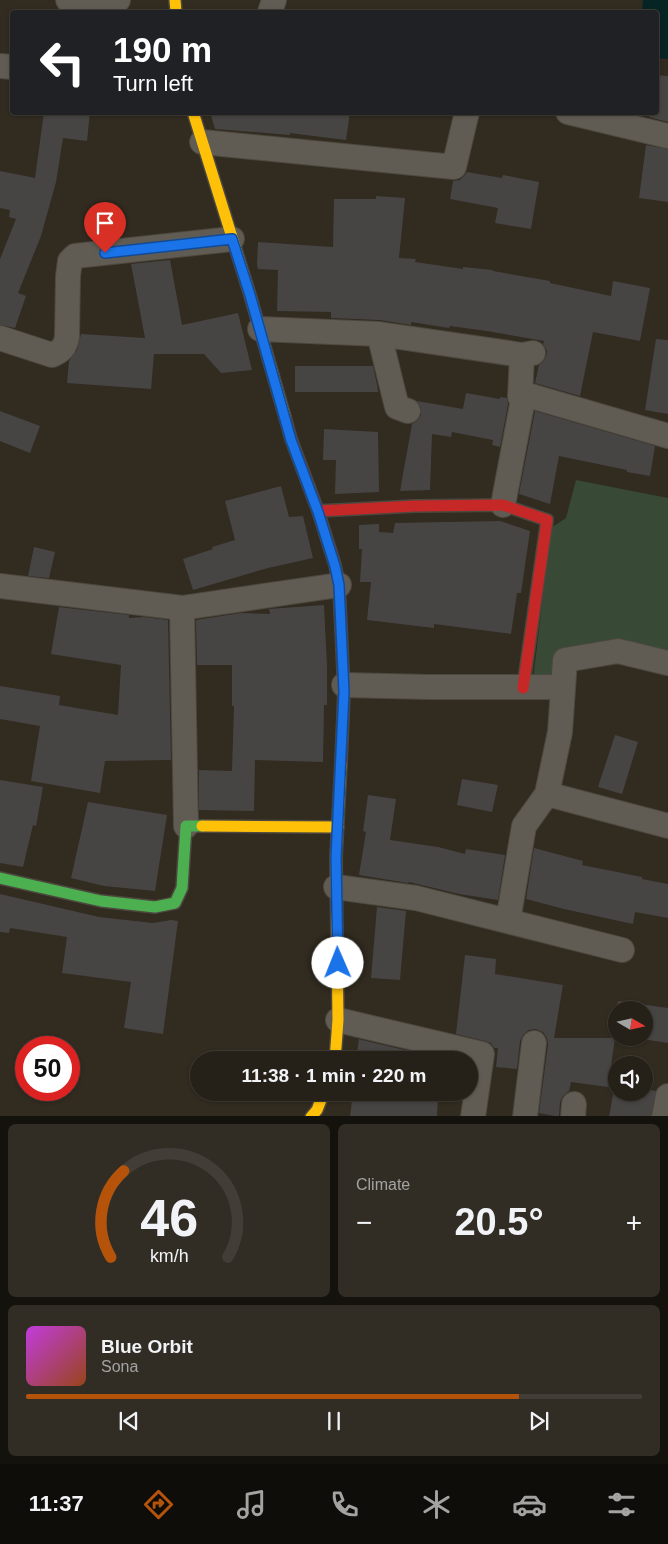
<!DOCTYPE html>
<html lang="en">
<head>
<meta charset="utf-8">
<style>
  :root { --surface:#252018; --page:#312d25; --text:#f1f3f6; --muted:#a3a3a2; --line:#423e37; --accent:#b45309 }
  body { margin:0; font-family:Arial,sans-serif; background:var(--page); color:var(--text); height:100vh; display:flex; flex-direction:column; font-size:19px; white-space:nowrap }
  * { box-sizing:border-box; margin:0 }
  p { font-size:16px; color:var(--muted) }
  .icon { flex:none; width:28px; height:28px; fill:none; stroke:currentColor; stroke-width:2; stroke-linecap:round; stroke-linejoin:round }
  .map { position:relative; height:1116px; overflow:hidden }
  .details { display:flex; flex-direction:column; gap:8px; padding:8px; background:#14120d; flex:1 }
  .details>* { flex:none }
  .hud { position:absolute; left:10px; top:10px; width:649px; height:105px; border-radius:5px; box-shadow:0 1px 4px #0004,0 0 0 1px var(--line); background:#202124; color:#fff; overflow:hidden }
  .needle { width:32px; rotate:99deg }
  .buttons { position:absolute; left:608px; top:1001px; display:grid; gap:10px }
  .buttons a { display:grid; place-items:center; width:45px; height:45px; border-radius:50%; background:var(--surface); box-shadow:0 1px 4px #0004,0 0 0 1px var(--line); font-size:25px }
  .speed { position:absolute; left:15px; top:1036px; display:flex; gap:10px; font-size:25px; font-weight:700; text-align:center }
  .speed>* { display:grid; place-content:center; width:65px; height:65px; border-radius:50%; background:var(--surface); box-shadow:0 1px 4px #0004,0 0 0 1px var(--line); line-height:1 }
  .speed .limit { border:8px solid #d22; background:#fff; color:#111 }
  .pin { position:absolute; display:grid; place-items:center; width:42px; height:42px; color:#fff; margin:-51px -21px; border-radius:50% 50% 50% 0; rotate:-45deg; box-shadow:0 0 5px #0007 }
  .pin .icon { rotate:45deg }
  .me { position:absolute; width:55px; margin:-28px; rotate:359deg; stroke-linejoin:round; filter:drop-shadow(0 0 4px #0008) }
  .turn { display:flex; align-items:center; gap:18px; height:105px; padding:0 20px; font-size:22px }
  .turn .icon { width:65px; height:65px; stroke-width:2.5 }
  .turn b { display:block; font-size:35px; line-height:42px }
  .big { font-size:38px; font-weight:600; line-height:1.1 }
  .details .widget { flex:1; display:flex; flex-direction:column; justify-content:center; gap:8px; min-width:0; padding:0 18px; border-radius:8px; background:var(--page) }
  .details .dial { align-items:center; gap:0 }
  .dial svg { height:130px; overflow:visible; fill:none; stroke:var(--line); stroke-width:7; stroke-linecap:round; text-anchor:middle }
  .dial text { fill:var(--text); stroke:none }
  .song { display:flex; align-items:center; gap:15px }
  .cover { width:60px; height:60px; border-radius:8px; background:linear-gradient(135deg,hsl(290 70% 55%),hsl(20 70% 35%)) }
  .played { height:5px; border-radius:2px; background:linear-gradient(90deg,var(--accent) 80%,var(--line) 80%) }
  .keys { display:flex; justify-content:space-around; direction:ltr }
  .heat { display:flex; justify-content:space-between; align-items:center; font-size:28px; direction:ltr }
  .details .tiles { flex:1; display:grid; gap:8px; grid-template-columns:1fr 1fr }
  .widget:last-child { grid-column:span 2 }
  .trip { position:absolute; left:190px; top:1051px; width:288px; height:50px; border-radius:25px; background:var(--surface); box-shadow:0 1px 4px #0004,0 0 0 1px var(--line); font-weight:600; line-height:50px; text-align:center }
  .tabs { display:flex; height:80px; justify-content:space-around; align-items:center; background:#0f0d0a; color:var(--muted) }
  .tabs .icon { width:35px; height:35px }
  .tabs .current { color:var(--accent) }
  .tabs b { font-size:22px; color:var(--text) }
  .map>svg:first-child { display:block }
  .green { fill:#384a36 }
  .water { fill:#072425 }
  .building { fill:#474444 }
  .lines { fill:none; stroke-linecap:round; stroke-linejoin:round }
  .street-casing { stroke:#4d483f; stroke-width:26 }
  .fast-casing { stroke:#4d483f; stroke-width:14 }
  .slow-casing { stroke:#4d483f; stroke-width:14 }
  .jam-casing { stroke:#4d483f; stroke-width:14 }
  .street { stroke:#615c53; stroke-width:24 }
  .fast { stroke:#4caf50; stroke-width:11 }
  .slow { stroke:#ffc107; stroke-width:11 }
  .jam { stroke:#c62828; stroke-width:11 }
  .route-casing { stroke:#114b97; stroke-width:12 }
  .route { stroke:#1a73e8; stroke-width:9 }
</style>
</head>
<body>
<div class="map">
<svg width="668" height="1117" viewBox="0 0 668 1117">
  <rect width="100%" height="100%" fill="#312b20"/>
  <path class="green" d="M576,480L668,498V656L567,653L557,682L533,680L551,528L566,518Z"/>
  <path class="water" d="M643,0H668V59L656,58V12H642Z"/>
  <path class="building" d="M656,75L668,76V122L649,117L650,112H656Z
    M44,112H90L87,141L63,138L56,182L41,236L18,293L26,296L15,328L0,325V259L16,219L9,217L10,210L0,208V171L35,178Z
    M210,112H350L346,140L290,133V135L215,129Z
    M646,145L668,149V202L639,198Z
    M467,172L502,178L503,175L539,182L531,229L495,223L498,208L450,199L453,181L460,180L464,176Z
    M376,196L405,198L399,258L416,259L415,262L463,269V267L493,270V271L550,281V283L611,296L613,281L650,288L640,341L593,332L580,396L535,383L539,365L542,363L546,357L547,351L543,344L544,341L487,331L450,326L449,328L411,322V325L380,320L331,318V312L277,311L278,270L258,269L257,264L258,242L333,247L334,199H376Z
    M170,260L182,325L238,313L252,370L221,373L204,354H154L151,389L67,383L69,361L77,350L81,334L145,338L131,264Z
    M656,339L668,340V414L645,410Z
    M295,366H373L377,385L378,392H295Z
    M466,393L500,399V397L507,398L508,404L500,447L492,445L493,440L452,432L451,437L432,434L430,490L400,491L412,424L417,421L421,415V408L417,401L463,409Z
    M0,411L40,426L30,453L0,441Z
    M535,411L655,446L650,476L627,472V470L559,456L550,504L519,494Z
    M324,429L378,432L379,492L335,494L336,460H323Z
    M281,486L289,517L303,516L313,558L268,568L193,590L183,559L213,549L212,547L235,540L225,501Z
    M500,521L530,531L521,593H517L511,634L434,624V628L367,620L371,582H360L362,549H359V525L379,524V532L393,533L395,523Z
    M34,547L55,552L49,578L28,576Z
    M324,605L327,667V705H324L323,762L255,760L254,811L199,810V770L232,771L234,706H232V665H197L196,620L241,613L270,614L269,609Z
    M59,607L129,615V618L144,617L168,620L171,760L105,761L100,793L31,781L40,726L0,719V686L60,696L59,705L118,715L121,665L51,654Z
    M615,735L638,742L622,794L598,787Z
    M462,779L498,785L492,812L457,805Z
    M0,780L43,787L36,826L33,825L23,867L0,863Z
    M368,795L396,799L390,840L438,847L465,854L466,849L505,855L498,900L459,894L409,882L408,883L359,875L366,832L363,831Z
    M88,802L167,815L155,891L104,886L71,878Z
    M534,848L583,861L582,865L642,877V879L668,884V918L635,912L633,924L564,909L526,899Z
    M0,894L99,917L153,923L171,920L178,921L163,1034L124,1028L131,982L62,973L67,937L10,928L9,933L0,932Z
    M377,907L406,911L400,980L371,978Z
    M465,955L496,959L495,974L563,985L554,1038H615L608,1087L571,1082L569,1091L563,1096L560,1102L559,1117L539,1113L548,1045L547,1038L543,1032L536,1029L529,1030L523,1035L520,1041L517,1069L496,1067L498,1048H494L491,1043L485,1041L456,1034Z
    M618,1001L668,1008V1043L635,1038H644V1010H616Z
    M359,1039L362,1040L448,1060H356Z
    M615,1084L616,1085V1092H644V1089L656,1091L651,1117H609Z
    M353,1092H453L452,1097L438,1096L437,1117H350Z"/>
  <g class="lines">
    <g class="street-casing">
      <path id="street" d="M68,0C81,1 106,6 118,0
        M270,12L274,0
        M0,66L12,67
        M568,112L668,136
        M202,142L454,167L467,112
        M260,329L379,334L522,355L533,353
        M379,334L397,407L408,411
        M0,338L52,355C61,351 65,348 67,337L68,276L70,261L75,256L232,239
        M524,394L668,436
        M503,505L524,394L520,397L522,355
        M0,586L182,608L339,585
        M182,608L186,826
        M344,685L429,687H563
        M547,794L668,826
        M336,887L416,898L622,950
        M508,921L524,826L547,794L560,732L565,660L618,651L668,663
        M338,1020L482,1054L473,1117
        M525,1117L534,1043
        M573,1117L574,1104
        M664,1117L668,1096"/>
    </g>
    <g class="fast-casing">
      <path id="fast" d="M0,878L101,901L155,907L175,903L182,888L186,826H202"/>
    </g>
    <g class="slow-casing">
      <path id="slow" d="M175,0L176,12
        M193,112L250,295L285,417
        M202,826L338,827
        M335,1060L338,1020L336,857L341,763
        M311,1117L317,1110L324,1092"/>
    </g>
    <g class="jam-casing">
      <path id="jam" d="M285,417L291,439L318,511L335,565L339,585L344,692L341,763
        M318,511L415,506L503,505L547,520L523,688"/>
    </g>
    <use href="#street" class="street"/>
    <use href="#fast" class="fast"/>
    <use href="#slow" class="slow"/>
    <use href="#jam" class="jam"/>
  </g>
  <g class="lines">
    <g class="route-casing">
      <path id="route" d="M105,253L232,239L250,295L291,440L318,512L335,566L339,585L344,692L336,857L338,963"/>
    </g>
    <use href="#route" class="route"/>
  </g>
</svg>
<div class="buttons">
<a><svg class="needle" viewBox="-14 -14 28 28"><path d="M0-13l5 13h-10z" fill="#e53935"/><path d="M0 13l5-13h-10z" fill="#a3a3a2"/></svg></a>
<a><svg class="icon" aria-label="sound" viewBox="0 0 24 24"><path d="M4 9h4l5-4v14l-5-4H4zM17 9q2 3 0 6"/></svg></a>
</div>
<div class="speed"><div class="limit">50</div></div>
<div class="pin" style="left:105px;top:253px;background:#d93025"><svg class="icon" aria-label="arrive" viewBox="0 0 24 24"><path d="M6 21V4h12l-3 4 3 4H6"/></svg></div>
<svg class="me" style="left:338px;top:963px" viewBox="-20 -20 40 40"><circle r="19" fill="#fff"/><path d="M0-13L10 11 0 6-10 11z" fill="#1a73e8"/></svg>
<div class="trip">11:38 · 1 min · 220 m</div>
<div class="hud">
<div class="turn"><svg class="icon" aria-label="left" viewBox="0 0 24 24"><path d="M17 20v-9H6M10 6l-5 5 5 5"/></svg><div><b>190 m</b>Turn left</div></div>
</div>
</div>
<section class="details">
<div class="tiles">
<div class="widget dial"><svg viewBox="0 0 100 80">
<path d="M14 69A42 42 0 1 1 86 69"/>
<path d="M14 69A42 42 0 0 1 22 16" stroke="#b45309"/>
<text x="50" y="56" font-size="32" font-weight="700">46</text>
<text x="50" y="72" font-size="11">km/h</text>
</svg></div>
<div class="widget"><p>Climate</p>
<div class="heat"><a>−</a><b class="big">20.5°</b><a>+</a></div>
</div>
<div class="widget">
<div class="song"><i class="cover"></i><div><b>Blue Orbit</b><p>Sona</p></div></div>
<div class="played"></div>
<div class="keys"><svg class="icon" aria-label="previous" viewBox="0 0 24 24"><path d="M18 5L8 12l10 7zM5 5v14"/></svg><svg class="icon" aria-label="pause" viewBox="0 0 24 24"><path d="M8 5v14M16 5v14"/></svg><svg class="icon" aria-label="next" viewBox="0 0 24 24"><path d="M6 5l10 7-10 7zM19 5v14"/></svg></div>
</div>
</div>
</section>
<nav class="tabs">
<b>11:37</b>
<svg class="icon current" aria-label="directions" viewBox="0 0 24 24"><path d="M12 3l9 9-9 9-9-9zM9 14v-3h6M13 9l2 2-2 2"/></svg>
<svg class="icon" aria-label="music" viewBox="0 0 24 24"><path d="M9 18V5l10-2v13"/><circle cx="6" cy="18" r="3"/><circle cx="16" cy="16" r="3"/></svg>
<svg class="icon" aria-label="phone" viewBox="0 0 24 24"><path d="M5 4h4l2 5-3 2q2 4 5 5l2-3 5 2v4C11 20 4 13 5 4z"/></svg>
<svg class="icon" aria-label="climate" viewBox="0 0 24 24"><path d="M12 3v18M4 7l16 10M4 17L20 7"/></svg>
<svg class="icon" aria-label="car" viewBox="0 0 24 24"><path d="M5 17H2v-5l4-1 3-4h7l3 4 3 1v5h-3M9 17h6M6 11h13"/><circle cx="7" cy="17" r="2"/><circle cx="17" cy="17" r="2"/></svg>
<svg class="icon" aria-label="filters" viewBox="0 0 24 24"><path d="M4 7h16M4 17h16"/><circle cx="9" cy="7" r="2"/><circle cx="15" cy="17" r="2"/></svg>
</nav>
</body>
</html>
